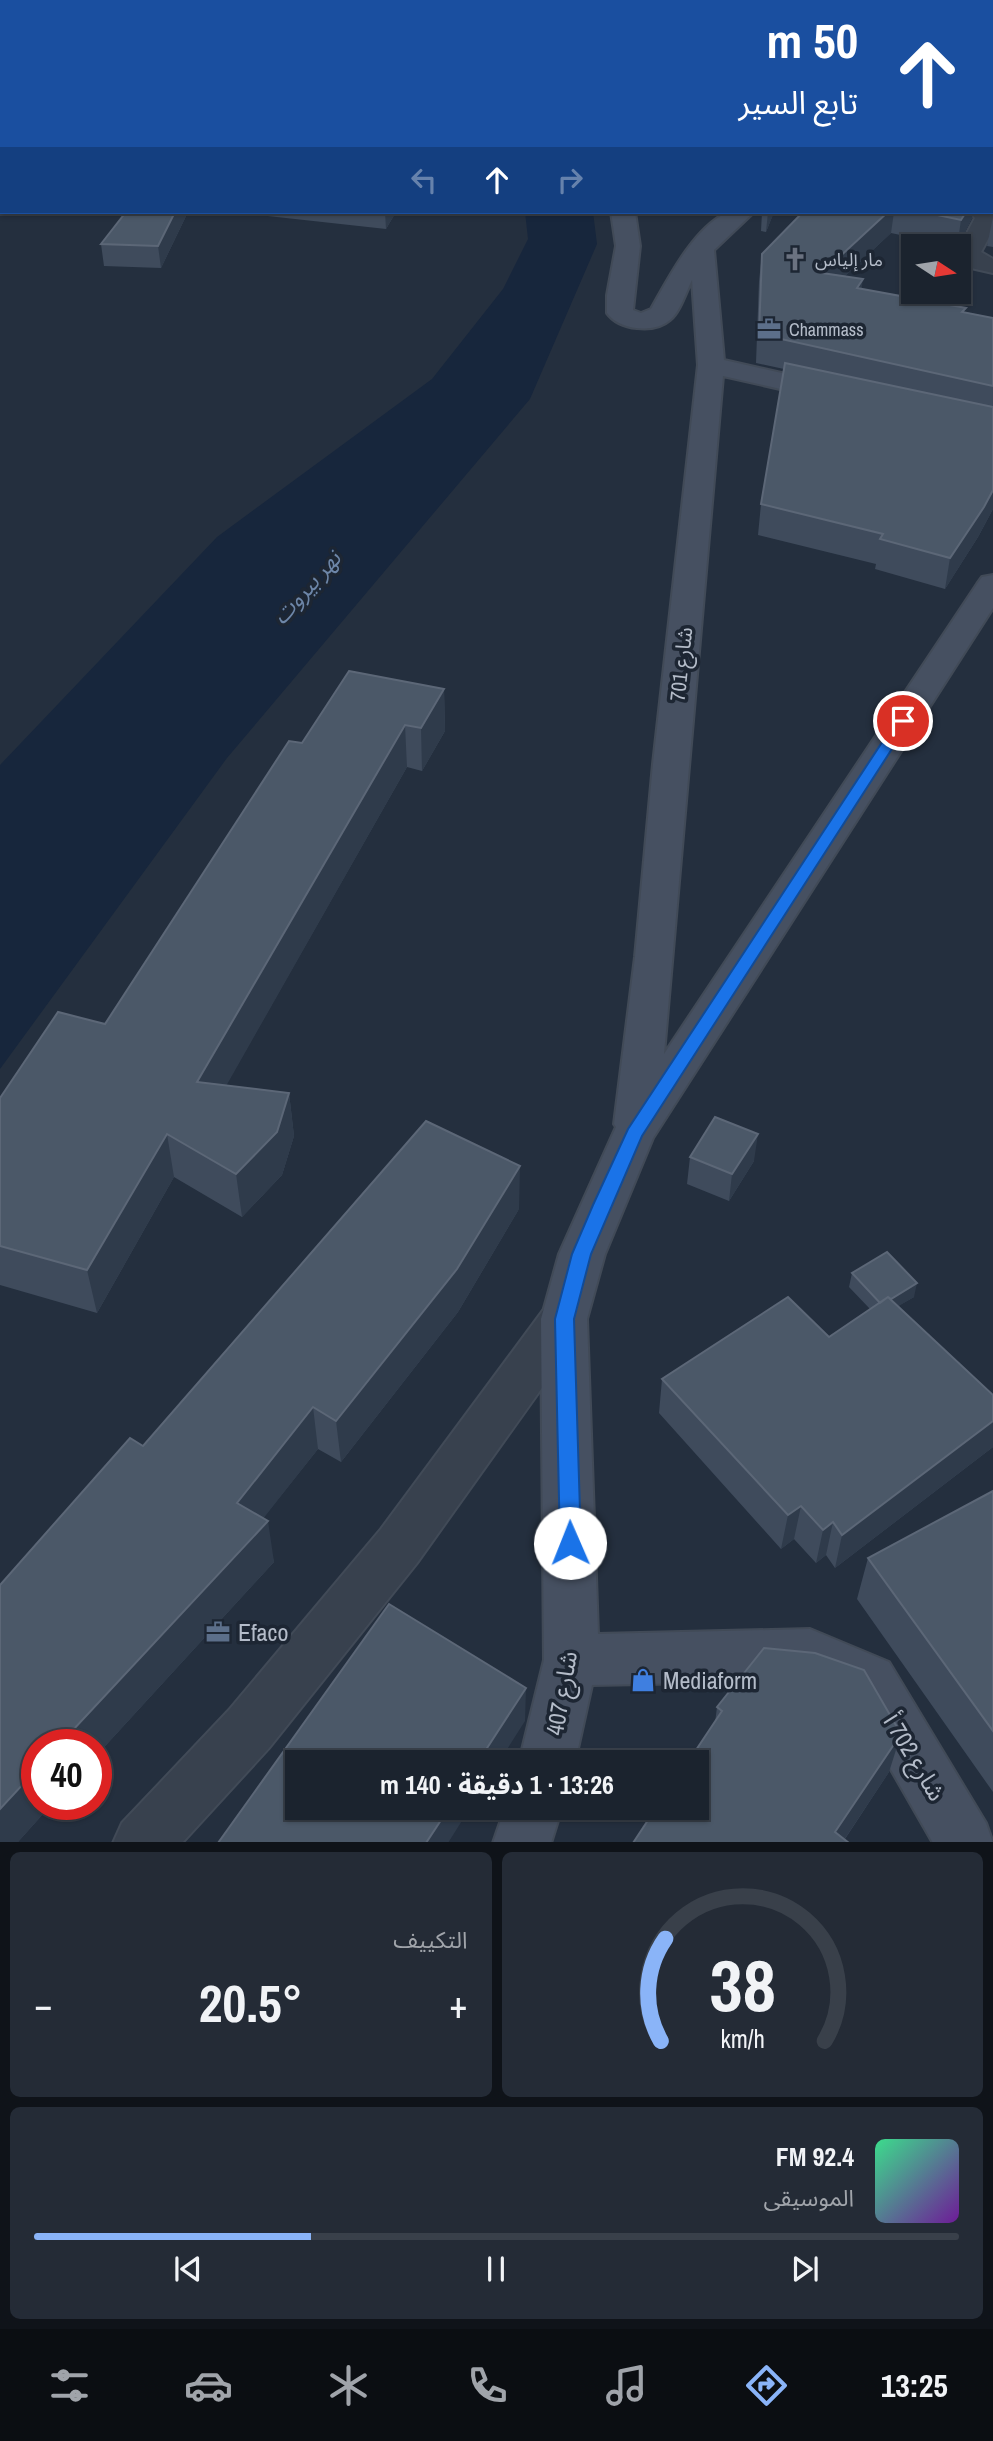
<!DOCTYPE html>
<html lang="ar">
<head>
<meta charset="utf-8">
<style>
  :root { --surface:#1b232e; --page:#242b36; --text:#f1f3f6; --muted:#a0a4aa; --line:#39404a; --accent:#8ab4f8 }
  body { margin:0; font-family:"Archivo Narrow","Noto Sans Arabic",sans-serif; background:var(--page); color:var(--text); direction:rtl; height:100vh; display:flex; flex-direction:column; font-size:26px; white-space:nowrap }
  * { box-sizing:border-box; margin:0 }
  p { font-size:23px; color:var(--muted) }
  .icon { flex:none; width:38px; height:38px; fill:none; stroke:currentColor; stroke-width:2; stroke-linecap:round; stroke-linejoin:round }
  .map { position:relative; height:1842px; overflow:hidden; direction:ltr }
  .panel { display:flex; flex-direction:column; gap:10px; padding:10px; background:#0f1319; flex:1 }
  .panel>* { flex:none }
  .guide { position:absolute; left:0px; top:0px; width:994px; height:214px; box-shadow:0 2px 5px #0004,0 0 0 2px var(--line); direction:rtl; background:#1a4fa0; color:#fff; overflow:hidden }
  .needle { width:46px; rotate:102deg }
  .buttons { position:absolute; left:901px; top:234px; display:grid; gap:14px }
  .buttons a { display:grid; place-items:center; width:70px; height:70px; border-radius:0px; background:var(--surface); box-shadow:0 2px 5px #0004,0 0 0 2px var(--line); font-size:35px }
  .speed { position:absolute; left:21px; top:1729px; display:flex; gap:14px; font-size:35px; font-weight:700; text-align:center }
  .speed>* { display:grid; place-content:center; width:91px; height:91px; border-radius:50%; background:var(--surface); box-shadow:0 2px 5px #0004,0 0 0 2px var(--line); line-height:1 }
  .speed .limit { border:10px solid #d22; background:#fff; color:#111 }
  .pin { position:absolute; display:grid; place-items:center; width:60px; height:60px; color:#fff; margin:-30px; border:4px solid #fff; border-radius:50%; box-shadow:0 2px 7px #0007 }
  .me { position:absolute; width:77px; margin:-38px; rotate:359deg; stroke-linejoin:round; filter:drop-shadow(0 0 5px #0008) }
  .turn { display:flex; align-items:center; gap:24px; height:147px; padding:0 21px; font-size:32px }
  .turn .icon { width:91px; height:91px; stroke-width:2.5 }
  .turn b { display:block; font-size:49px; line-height:60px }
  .lanes { display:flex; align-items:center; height:66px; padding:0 21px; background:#0003; justify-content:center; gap:35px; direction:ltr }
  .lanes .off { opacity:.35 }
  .big { font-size:52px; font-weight:700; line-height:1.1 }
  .panel .tile { flex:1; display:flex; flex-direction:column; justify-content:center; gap:10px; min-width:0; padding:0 24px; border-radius:10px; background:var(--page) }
  .panel .dial { align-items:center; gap:0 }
  .dial svg { height:182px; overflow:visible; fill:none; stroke:var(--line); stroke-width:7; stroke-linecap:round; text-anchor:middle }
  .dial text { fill:var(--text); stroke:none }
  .song { display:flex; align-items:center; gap:21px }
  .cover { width:84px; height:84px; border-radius:10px; background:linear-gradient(135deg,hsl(150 70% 55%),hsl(280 70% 35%)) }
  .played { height:7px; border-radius:4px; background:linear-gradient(90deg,var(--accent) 30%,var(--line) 30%) }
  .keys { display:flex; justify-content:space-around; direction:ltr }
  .heat { display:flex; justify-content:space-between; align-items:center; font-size:38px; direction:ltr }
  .panel .tiles { flex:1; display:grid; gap:10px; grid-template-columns:1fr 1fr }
  .tile:last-child { grid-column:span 2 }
  .trip { position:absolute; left:285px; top:1750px; width:424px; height:70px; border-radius:0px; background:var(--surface); box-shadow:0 2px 5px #0004,0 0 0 2px var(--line); font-weight:700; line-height:70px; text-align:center; direction:rtl }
  .menu { display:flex; height:112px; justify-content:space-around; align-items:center; background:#0b0e12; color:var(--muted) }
  .menu .icon { width:49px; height:49px }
  .menu .selected { color:var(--accent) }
  .menu b { font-size:32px; color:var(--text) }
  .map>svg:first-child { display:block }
  .water { fill:#17263c }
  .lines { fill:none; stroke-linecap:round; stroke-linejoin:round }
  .street-casing { stroke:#414a57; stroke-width:4 }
  .secondary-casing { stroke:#414a57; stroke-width:4 }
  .street { fill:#38414e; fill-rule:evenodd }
  .secondary { fill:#465061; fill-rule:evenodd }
  .wall { fill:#3f4b5c }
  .shaded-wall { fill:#2f3b4b }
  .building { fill:#4b5868; stroke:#5c6777; stroke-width:2 }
  .route { fill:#1a73e8; stroke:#114b97; stroke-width:2 }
  .labels { text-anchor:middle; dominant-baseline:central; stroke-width:7; stroke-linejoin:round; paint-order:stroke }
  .far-poi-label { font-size:18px; fill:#b4bcc9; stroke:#1d2633; text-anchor:start }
  .street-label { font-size:21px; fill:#b4bcc9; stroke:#1d2633 }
  .water-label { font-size:23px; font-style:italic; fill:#6d86a8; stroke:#1d2633 }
  .near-poi-label { font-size:24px; fill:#b4bcc9; stroke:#1d2633; text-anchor:start }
  .near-street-label { font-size:24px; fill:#b4bcc9; stroke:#1d2633 }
</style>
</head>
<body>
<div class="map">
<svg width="993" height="1843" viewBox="0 0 993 1843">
  <rect width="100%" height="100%" fill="#242f3e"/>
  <path class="water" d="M525,212H593L597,244L530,399L227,758L0,1069V765L217,537L432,379L503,289L528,239Z"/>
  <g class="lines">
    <g class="street-casing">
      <path id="street" d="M993,42V55H992V42Z
        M993,209V230L981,252L993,259V273L971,268L959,259V248L975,218L970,212H992Z
        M564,1300L581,1305L587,1319L581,1333L417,1563L269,1748L182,1843H113L122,1823L229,1710L381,1529L547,1305Z"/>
    </g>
    <g class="secondary-casing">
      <path id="secondary" d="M226,0H246L247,2H228Z
        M463,0H483V2H463Z
        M581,0H609L610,2H583Z
        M653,0H681L682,2H655Z
        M992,77H993V90H992Z
        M611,212H635L640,246L633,310L641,313L651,309C668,279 693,229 726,213C733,210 746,212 754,212L714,250L724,360L843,387L847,393L843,399L833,401L723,376L664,1054L977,584L982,577L993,575V608L653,1138L605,1254L587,1319L598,1634L810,1629L889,1662L986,1823L993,1843H933L851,1700L808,1681L592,1685L575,1762H519L544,1660L541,1319L559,1254L616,1127L614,1124L635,957L653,764L698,365L692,280C686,292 680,312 670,320C654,334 619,330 607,313V295L616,246Z
        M505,1808H562L551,1843H493Z"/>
    </g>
    <use href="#street" class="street"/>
    <use href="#secondary" class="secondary"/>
  </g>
  <path class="wall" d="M188,212L161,268L104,266L101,244Z
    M231,212H396L386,229Z
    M762,212H774L766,232L761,231Z
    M803,212H973L972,218L957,247L891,233L845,276L861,289L993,318V509L978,537L945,589L875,569L876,564L758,535L761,504L784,369L756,363L759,281L762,254Z
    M993,217V247L987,246Z
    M444,689L445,731L422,771L407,767L226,1085L289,1093L294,1136L282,1175L242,1217L174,1177L97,1313L0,1285V1098L105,1024L302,743Z
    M690,1157L754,1161L729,1201L687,1184Z
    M519,1209L458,1312L341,1462L318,1449L263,1518L274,1562L96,1756V1745L37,1804H52L17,1843H0L143,1446Z
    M852,1273L914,1297L898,1306L993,1395V1447L835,1568L826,1555L816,1563L794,1539L781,1549L659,1413L662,1379L829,1337L870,1309L849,1287Z
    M993,1491V1792L857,1599L868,1558Z
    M717,1707L889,1772L845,1839L715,1723Z"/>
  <path class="shaded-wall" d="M0,103H2V127L0,128Z
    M175,212H188L161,268L158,246Z
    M385,212H396L386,229Z
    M768,212H774L766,232Z
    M888,212H894L891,233L819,301L822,273Z
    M966,212H973L972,218L957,247L961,220Z
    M863,279L859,307L857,288Z
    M993,490V509L978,537L945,589L950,558Z
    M444,689L445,731L422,771L421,728Z
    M405,725L407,767L204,1125L197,1082Z
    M289,1093L294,1136L282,1175L242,1217L236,1174Z
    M167,1134L174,1177L97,1313L87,1270Z
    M758,1134L754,1161L729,1201L732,1174Z
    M520,1166L519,1209L458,1312L341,1462L336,1421Z
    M917,1283L914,1297L878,1318L882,1304Z
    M313,1407L318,1449L244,1543L237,1503Z
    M993,1421V1447L835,1568L842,1535Z
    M801,1506L794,1539L781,1549L788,1515Z
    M268,1521L274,1562L96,1756V1745H59Z
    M833,1522L826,1555L816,1563L823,1530Z
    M526,1688L525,1721L499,1762H478Z
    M901,1734L889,1772L842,1843L835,1832Z
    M37,1769V1804H52L17,1843H0V1809Z
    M449,1808H470L448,1843H426Z"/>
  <path class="building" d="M686,0H695L700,2H685Z
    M0,90L2,91V103H0Z
    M992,96H993L992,183Z
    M126,212H175L158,246L101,244Z
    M803,212H888L822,273L863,279L857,288L966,308L962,312L993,318V386L759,334L762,254Z
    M923,212H966L961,220Z
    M785,363L993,407V490L984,507L950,558L880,539L883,534L761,504Z
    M349,671L444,689L421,728L405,725L197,1082L289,1093L277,1132L236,1174L167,1134L87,1270L0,1246V1098L58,1012L105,1024L289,741L302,743Z
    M715,1117L758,1134L732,1174L690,1157Z
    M426,1121L520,1166L457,1269L336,1421L313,1407L237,1503L268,1521L59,1745H37V1769L0,1809V1585L130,1438L143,1446Z
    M887,1252L917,1283L891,1299L888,1297L880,1303L852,1273Z
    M788,1297L829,1337L888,1297L993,1395V1421L842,1535L833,1522L823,1530L801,1506L788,1515L662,1379Z
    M993,1491V1731L868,1558Z
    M389,1604L526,1688L478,1762H298V1808H449L426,1843H218Z
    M764,1648L815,1653L864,1670L901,1734L835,1832L849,1843H633L656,1808H696V1762H688L722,1711L717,1707Z"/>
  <path class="route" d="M903,717L910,721L642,1136L591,1254L574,1319L581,1543L578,1550L570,1553L563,1550L560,1543L555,1319L572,1254L593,1205L628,1129L896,721Z"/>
  <defs>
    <g id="church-bare" transform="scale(1.89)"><path d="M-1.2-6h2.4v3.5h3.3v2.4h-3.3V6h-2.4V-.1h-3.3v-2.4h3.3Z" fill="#6b7280" stroke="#1d2633" stroke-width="2.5" paint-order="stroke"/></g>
    <g id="office-bare" transform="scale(1.89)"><path d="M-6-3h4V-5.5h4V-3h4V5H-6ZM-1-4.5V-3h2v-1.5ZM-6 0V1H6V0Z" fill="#5c6f8a" stroke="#1d2633" stroke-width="2.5" paint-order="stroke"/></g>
    <g id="shop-bare" transform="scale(1.89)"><path d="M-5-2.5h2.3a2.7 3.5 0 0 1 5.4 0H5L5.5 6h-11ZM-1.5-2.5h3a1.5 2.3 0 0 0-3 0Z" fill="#3f7fe0" stroke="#1d2633" stroke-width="2.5" paint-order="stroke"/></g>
  </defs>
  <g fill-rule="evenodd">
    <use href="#church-bare" x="795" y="259"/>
    <use href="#office-bare" x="769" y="329"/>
    <use href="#office-bare" x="218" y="1632"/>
    <use href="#shop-bare" x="643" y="1680"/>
  </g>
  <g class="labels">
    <g class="far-poi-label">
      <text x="815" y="259">مار إلياس</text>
      <text x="789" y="329">Chammass</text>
    </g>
    <g class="street-label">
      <text transform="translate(681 664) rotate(-84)">شارع 701</text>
    </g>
    <g class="water-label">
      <text transform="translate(306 587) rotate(-48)">نهر بيروت</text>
    </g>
    <g class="near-poi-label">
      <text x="238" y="1632">Efaco</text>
      <text x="663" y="1680">Mediaform</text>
    </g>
    <g class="near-street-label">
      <text transform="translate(561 1693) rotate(-80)">شارع 407</text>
      <text transform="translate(915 1757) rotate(59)">شارع 702 أ</text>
    </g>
  </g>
</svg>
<div class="buttons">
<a><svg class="needle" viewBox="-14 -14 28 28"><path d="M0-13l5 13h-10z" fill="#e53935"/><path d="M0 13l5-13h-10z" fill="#a0a4aa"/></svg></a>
</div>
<div class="speed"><div class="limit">40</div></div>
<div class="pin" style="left:903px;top:721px;background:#d93025"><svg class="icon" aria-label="arrive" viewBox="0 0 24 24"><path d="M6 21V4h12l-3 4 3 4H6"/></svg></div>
<svg class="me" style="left:570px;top:1543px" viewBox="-20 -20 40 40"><circle r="19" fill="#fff"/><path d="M0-13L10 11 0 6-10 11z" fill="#1a73e8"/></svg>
<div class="trip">13:26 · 1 دقيقة · 140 m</div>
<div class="guide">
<div class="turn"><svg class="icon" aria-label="ahead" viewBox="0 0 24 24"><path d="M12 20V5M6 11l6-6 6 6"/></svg><div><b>50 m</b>تابع السير</div></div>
<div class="lanes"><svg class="icon off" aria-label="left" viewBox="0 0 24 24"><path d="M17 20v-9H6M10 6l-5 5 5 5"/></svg><svg class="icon" aria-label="ahead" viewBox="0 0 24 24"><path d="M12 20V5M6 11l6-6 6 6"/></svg><svg class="icon off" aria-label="right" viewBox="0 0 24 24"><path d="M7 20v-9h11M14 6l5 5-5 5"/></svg></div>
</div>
</div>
<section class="panel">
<div class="tiles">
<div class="tile dial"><svg viewBox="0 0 100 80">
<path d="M14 69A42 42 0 1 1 86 69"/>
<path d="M14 69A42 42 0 0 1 16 24" stroke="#8ab4f8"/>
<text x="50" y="56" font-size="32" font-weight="700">38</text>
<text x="50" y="72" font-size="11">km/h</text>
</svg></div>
<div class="tile"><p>التكييف</p>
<div class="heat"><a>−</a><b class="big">20.5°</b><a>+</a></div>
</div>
<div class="tile">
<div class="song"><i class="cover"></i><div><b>92.4 FM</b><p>الموسيقى</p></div></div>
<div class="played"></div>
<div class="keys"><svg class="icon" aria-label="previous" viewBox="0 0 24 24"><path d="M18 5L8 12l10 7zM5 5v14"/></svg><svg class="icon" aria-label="pause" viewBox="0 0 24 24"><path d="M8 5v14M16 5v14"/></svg><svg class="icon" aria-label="next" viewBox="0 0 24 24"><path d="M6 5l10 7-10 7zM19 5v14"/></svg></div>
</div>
</div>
</section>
<nav class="menu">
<b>13:25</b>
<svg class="icon selected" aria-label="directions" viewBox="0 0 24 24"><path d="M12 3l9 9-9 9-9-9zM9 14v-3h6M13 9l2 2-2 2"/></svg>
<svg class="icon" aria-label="music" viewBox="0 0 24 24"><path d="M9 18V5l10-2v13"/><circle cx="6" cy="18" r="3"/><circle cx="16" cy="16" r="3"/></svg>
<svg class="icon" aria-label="phone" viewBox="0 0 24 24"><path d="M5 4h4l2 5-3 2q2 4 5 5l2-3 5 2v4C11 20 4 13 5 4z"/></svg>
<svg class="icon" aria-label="climate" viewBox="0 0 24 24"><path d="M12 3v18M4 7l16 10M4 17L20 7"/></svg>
<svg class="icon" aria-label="car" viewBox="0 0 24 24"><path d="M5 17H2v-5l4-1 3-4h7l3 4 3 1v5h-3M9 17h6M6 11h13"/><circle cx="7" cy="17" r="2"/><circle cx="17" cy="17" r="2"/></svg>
<svg class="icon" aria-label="filters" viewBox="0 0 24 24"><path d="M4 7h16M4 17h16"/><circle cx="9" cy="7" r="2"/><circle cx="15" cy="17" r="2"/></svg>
</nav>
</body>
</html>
